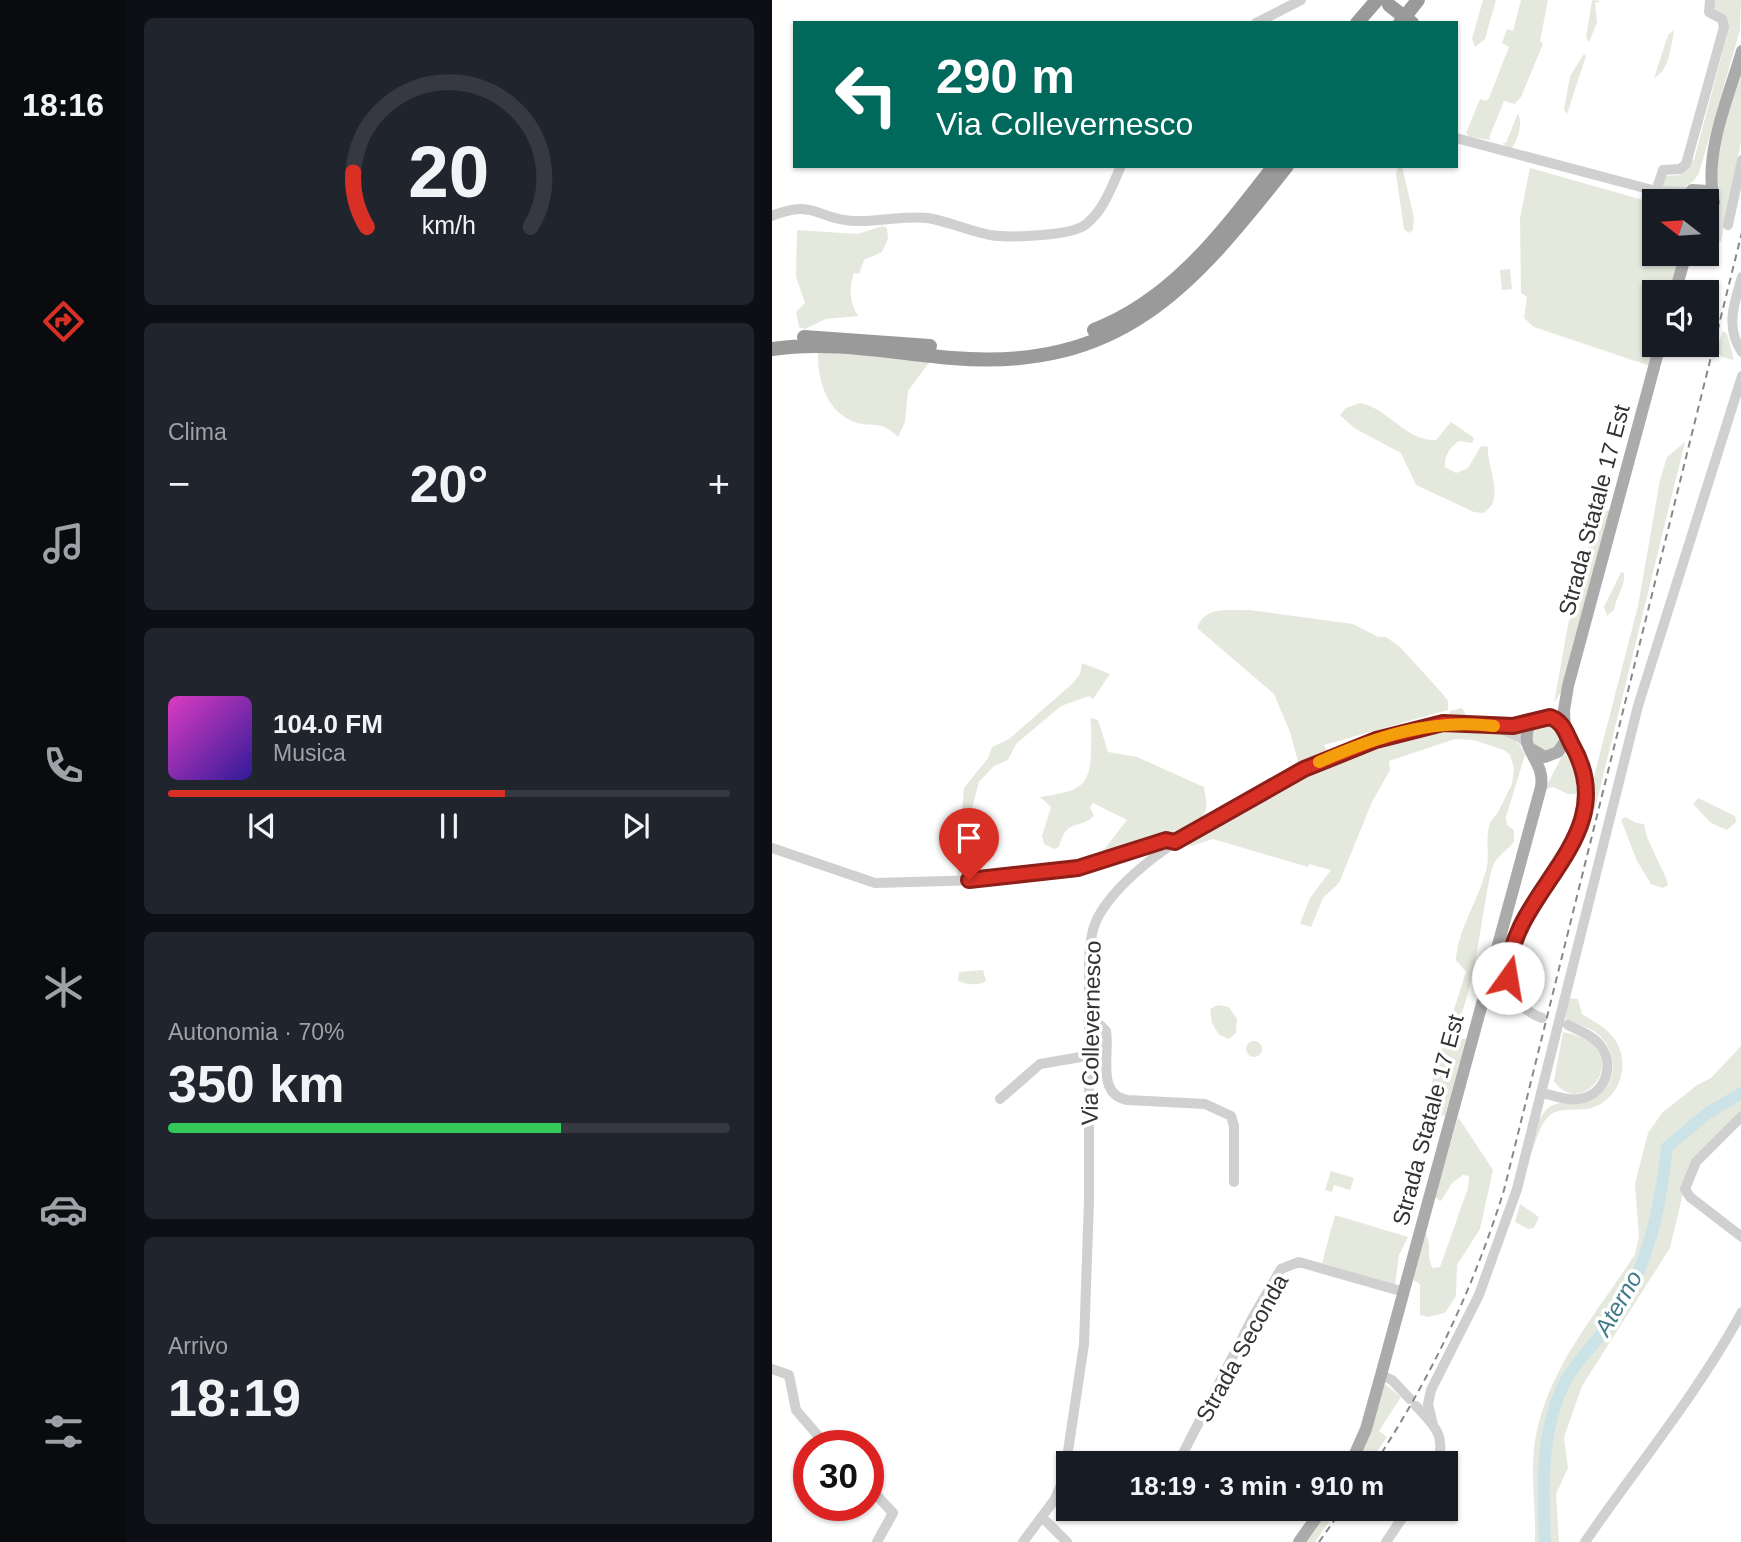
<!DOCTYPE html>
<html lang="it">
<head>
<meta charset="utf-8">
<style>
  :root { --surface:#171b24; --page:#20242c; --text:#f1f3f6; --muted:#9ea1a6; --line:#363941; --accent:#d93025 }
  body { margin:0; font-family:Arial,sans-serif; background:var(--page); color:var(--text); height:100vh; display:flex; flex-direction:column; font-size:26px; white-space:nowrap }
  * { box-sizing:border-box; margin:0 }
  p { font-size:23px; color:var(--muted) }
  .icon { flex:none; width:38px; height:38px; fill:none; stroke:currentColor; stroke-width:2; stroke-linecap:round; stroke-linejoin:round }
  .map { position:relative; flex:1; overflow:hidden }
  .details { display:flex; flex-direction:column; gap:18px; padding:18px; background:#0d0f14; width:646px }
  .details>* { flex:none }
  .guide { position:absolute; left:21px; top:21px; width:665px; height:147px; border-radius:0px; box-shadow:0 2px 5px #0004; background:#00695c; color:#fff; overflow:hidden }
  .needle { width:46px; rotate:287deg }
  .fabs { position:absolute; left:870px; top:189px; display:grid; gap:14px }
  .fabs a { display:grid; place-items:center; width:77px; height:77px; border-radius:0px; background:var(--surface); box-shadow:0 2px 5px #0004; font-size:35px }
  .speed { position:absolute; left:21px; top:1430px; display:flex; gap:14px; font-size:35px; font-weight:700; text-align:center }
  .speed>* { display:grid; place-content:center; width:91px; height:91px; border-radius:50%; background:var(--surface); box-shadow:0 2px 5px #0004; line-height:1 }
  .speed .limit { border:10px solid #d22; background:#fff; color:#111 }
  .pin { position:absolute; display:grid; place-items:center; width:60px; height:60px; color:#fff; margin:-72px -30px; border-radius:50% 50% 50% 0; rotate:-45deg; box-shadow:0 0 7px #0007 }
  .pin .icon { rotate:45deg }
  .me { position:absolute; width:77px; margin:-38px; rotate:13deg; stroke-linejoin:round; filter:drop-shadow(0 0 5px #0008) }
  .turn { display:flex; align-items:center; gap:24px; height:147px; padding:0 28px; font-size:32px }
  .turn .icon { width:91px; height:91px; stroke-width:2.5 }
  .turn b { display:block; font-size:49px; line-height:60px }
  .big { font-size:52px; font-weight:700; line-height:1.1 }
  .details .widget { flex:1; display:flex; flex-direction:column; justify-content:center; gap:10px; min-width:0; padding:0 24px; border-radius:10px; background:var(--page) }
  .details .dial { align-items:center; gap:0 }
  .dial svg { height:182px; overflow:visible; fill:none; stroke:var(--line); stroke-width:7; stroke-linecap:round; text-anchor:middle }
  .dial text { fill:var(--text); stroke:none }
  .song { display:flex; align-items:center; gap:21px }
  .cover { width:84px; height:84px; border-radius:10px; background:linear-gradient(135deg,hsl(310 70% 55%),hsl(250 70% 35%)) }
  .played { height:7px; border-radius:4px; background:linear-gradient(90deg,var(--accent) 60%,var(--line) 60%) }
  .keys { display:flex; justify-content:space-around; direction:ltr }
  .heat { display:flex; justify-content:space-between; align-items:center; font-size:38px; direction:ltr }
  .charge { height:10px; border-radius:5px; background:linear-gradient(90deg,#34c759 70%,var(--line) 0) }
  .trip { position:absolute; left:284px; top:1451px; width:402px; height:70px; border-radius:0px; background:var(--surface); box-shadow:0 2px 5px #0004; font-weight:700; line-height:70px; text-align:center }
  main { display:flex; flex:1; min-height:0 }
  .tab-bar { display:flex; flex-direction:column; width:126px; justify-content:space-around; align-items:center; background:#090b0e; color:var(--muted) }
  .tab-bar .icon { width:49px; height:49px }
  .tab-bar .active { color:var(--accent) }
  .tab-bar b { font-size:32px; color:var(--text) }
  .map>svg:first-child { display:block }
  .green { fill:#e5e9dd }
  .lines { fill:none; stroke-linecap:round; stroke-linejoin:round }
  .river { stroke:#cbe3e7; stroke-width:12 }
  .minor { stroke:#d0d0d0; stroke-width:10 }
  .major { stroke:#ababab; stroke-width:12 }
  .highway { stroke:#9a9a9a; stroke-width:14 }
  .rail { stroke:#888; stroke-width:2; stroke-dasharray:7 5; stroke-linecap:butt }
  .highway-bridge { stroke:#9a9a9a; stroke-width:14 }
  .route-casing { stroke:#8d1f18; stroke-width:18 }
  .route { stroke:#d93025; stroke-width:12 }
  .slow { stroke:#f59e0b; stroke-width:12 }
  .labels { text-anchor:middle; dominant-baseline:central; stroke-width:7; stroke-linejoin:round; paint-order:stroke }
  .street-label { font-size:23px; fill:#333; stroke:#fff }
  .water-label { font-size:24px; font-style:italic; fill:#437d8a; stroke:#fff }
</style>
</head>
<body>
<main>
<nav class="tab-bar">
<b>18:16</b>
<svg class="icon active" aria-label="directions" viewBox="0 0 24 24"><path d="M12 3l9 9-9 9-9-9zM9 14v-3h6M13 9l2 2-2 2"/></svg>
<svg class="icon" aria-label="music" viewBox="0 0 24 24"><path d="M9 18V5l10-2v13"/><circle cx="6" cy="18" r="3"/><circle cx="16" cy="16" r="3"/></svg>
<svg class="icon" aria-label="phone" viewBox="0 0 24 24"><path d="M5 4h4l2 5-3 2q2 4 5 5l2-3 5 2v4C11 20 4 13 5 4z"/></svg>
<svg class="icon" aria-label="climate" viewBox="0 0 24 24"><path d="M12 3v18M4 7l16 10M4 17L20 7"/></svg>
<svg class="icon" aria-label="car" viewBox="0 0 24 24"><path d="M5 17H2v-5l4-1 3-4h7l3 4 3 1v5h-3M9 17h6M6 11h13"/><circle cx="7" cy="17" r="2"/><circle cx="17" cy="17" r="2"/></svg>
<svg class="icon" aria-label="filters" viewBox="0 0 24 24"><path d="M4 7h16M4 17h16"/><circle cx="9" cy="7" r="2"/><circle cx="15" cy="17" r="2"/></svg>
</nav>
<section class="details">
<div class="widget dial"><svg viewBox="0 0 100 80">
<path d="M14 69A42 42 0 1 1 86 69"/>
<path d="M14 69A42 42 0 0 1 8 45" stroke="#d93025"/>
<text x="50" y="56" font-size="32" font-weight="700">20</text>
<text x="50" y="72" font-size="11">km/h</text>
</svg></div>
<div class="widget"><p>Clima</p>
<div class="heat"><a>−</a><b class="big">20°</b><a>+</a></div>
</div>
<div class="widget">
<div class="song"><i class="cover"></i><div><b>104.0 FM</b><p>Musica</p></div></div>
<div class="played"></div>
<div class="keys"><svg class="icon" aria-label="previous" viewBox="0 0 24 24"><path d="M18 5L8 12l10 7zM5 5v14"/></svg><svg class="icon" aria-label="pause" viewBox="0 0 24 24"><path d="M8 5v14M16 5v14"/></svg><svg class="icon" aria-label="next" viewBox="0 0 24 24"><path d="M6 5l10 7-10 7zM19 5v14"/></svg></div>
</div>
<div class="widget"><p>Autonomia · 70%</p><b class="big">350 km</b><div class="charge"></div></div>
<div class="widget"><p>Arrivo</p><b class="big">18:19</b></div>
</section>
<div class="map">
<svg width="970" height="1542" viewBox="0 0 970 1542">
  <rect width="100%" height="100%" fill="#fff"/>
  <path class="green" d="M711,0H724L713,39L703,47L700,39Z
    M749,0H776L768,41L771,44L749,97L743,104L732,101L717,138L720,140L697,137L694,133L708,99L714,101L717,98L737,47L730,43L735,29L741,31Z
    M820,0L829,1L823,3L825,23L817,42L814,38Z
    M940,0H969L968,30L927,173C918,189 907,189 890,189L888,183L893,176L908,175L918,159L922,160L955,35L954,21L942,12Z
    M902,30C899,46 898,70 882,78L896,35Z
    M812,54L814,56L795,114L792,110L798,76Z
    M969,65V141L949,242L935,238L934,224L945,209L940,176Z
    M746,113C751,123 746,140 740,148L735,147L730,142L734,143Z
    M630,166L642,218L641,230L637,233L632,229L624,174L626,168Z
    M758,168L882,203V254H908L898,292H882V345L878,366L762,327L752,318L755,297L749,293L748,218Z
    M111,226L115,228L116,239L110,252L92,260L87,274L82,273C77,289 77,301 86,316L54,319L33,329L27,327L24,312L33,303L24,277L25,230L85,234Z
    M738,269L740,289L730,290L728,270Z
    M935,309L943,313L944,318L936,351L927,345H934Z
    M951,331L955,334L962,360L950,357L944,351Z
    M46,349L159,360L136,391L133,422L126,437C108,419 103,428 85,423C54,413 45,379 46,349Z
    M588,403C616,408 633,441 664,440L679,422L702,438L700,443L687,441C678,447 672,456 673,467L684,473L696,468L709,446L716,447C715,468 728,485 720,505L712,513L702,512L644,485L629,453L582,428L568,415L574,408Z
    M913,442L823,809L818,802L821,780L866,606L888,480L895,457Z
    M840,508L789,692L782,703L796,625L822,524L828,515Z
    M849,572L852,573C854,585 844,597 842,610L835,616L832,607Z
    M477,610L581,624L606,637H614L628,647L670,693L676,701V710L552,745L558,756L528,769L518,732L502,694L425,628C434,605 455,611 477,610Z
    M310,663L338,674L321,699L317,696L289,706L244,744L236,760L222,766L207,782L199,812L192,878H185L192,788L216,758L220,747L237,739L301,683L308,674Z
    M690,708L696,719H675L678,711Z
    M318,718L326,720L336,752L365,757L432,787C433,796 437,806 432,814C420,834 340,855 314,863L331,851L355,820L321,803L318,807L322,816C305,831 295,817 287,847L282,849L272,844L270,836L279,807L268,797C303,791 318,791 319,752C319,740 320,729 318,718Z
    M767,722L783,723L789,740L779,752L763,748L759,733Z
    M672,726C697,729 744,725 753,755L734,817L735,825L742,830V842C735,851 725,855 721,866C711,894 701,1019 679,1028L677,1025L694,972L684,960C686,927 708,899 715,866C718,851 710,826 725,814L740,784L742,768L738,755L732,750L701,740L683,739L617,761L618,770L600,802L567,883L551,898L539,927L528,924L538,898L559,870L537,864L536,867L441,839L419,846L408,843L518,781L585,751Z
    M792,752L803,767L805,794H796L781,787L773,789Z
    M926,798L963,816L964,822L955,830L939,823L921,804Z
    M854,817L864,823L872,824L875,837L894,878L896,885L891,888L879,884L865,861L849,820Z
    M211,970L214,981C208,986 192,985 186,980L187,972Z
    M797,998L806,999L810,1014C821,1021 832,1026 841,1037C860,1061 849,1099 819,1108C807,1112 787,1106 777,1116C767,1125 764,1144 758,1155C762,1142 764,1120 774,1110C787,1096 814,1108 829,1093C848,1077 843,1046 823,1032C815,1026 803,1024 793,1021Z
    M446,1005L457,1007L465,1019L464,1033L457,1039L447,1035L440,1023L438,1009Z
    M791,1032C869,1047 811,1124 782,1081Z
    M677,1038L694,1039L673,1116L652,1109L669,1050Z
    M474 1049a8 8 0 1 1 16 0a8 8 0 1 1-16 0Z
    M969,1046V1120L929,1162L913,1185L898,1248L810,1386L792,1437L796,1468L784,1494L787,1542H763C764,1508 758,1474 763,1441C775,1368 825,1314 863,1254L867,1237L863,1184L876,1133L890,1113L925,1085L939,1078Z
    M686,1117L721,1170L708,1229L685,1265L684,1296L673,1313L656,1317L648,1315V1284L641,1280L653,1233C661,1244 653,1256 661,1268L668,1267L696,1188L697,1176L691,1175L680,1183L669,1201L663,1197Z
    M559,1171L582,1178L578,1190L562,1185L560,1192L553,1190Z
    M748,1204L767,1217L762,1228L756,1229L743,1222Z
    M563,1215L636,1237L627,1255L623,1286L550,1263Z
    M613,1384L629,1397L607,1431L615,1437L597,1463H582L608,1388Z
    M553,1509H566L543,1542H529Z"/>
  <g class="lines">
    <path class="river" d="M773,1542C771,1489 768,1433 792,1384C804,1360 826,1341 841,1319C877,1265 888,1210 895,1147L936,1113L970,1093"/>
    <path class="minor" d="M484,23L529,0
      M684,138L884,191L918,192
      M884,191L891,170L908,169L914,164L952,27L950,19L937,12L938,0
      M0,216C42,198 46,220 82,221C107,222 131,215 156,218C178,222 197,231 218,235C237,238 298,236 313,225C331,212 340,186 349,166
      M956,225L970,160
      M970,277C962,303 953,328 970,352
      M729,729L749,738L757,746
      M0,848L103,883L210,880L281,872L318,865L395,840L403,842
      M770,1018C716,998 741,935 763,899C778,875 799,859 807,831C818,790 812,770 794,734
      M316,1022L327,1024L334,1031C338,1054 324,1094 355,1100L433,1104L459,1116L462,1126V1182
      M770,1093C781,1095 795,1101 807,1099C833,1095 844,1065 828,1045C820,1035 806,1030 796,1025
      M228,1099L268,1064L315,1056
      M970,1116L924,1162L913,1189L918,1197L970,1237
      M0,1369L17,1375L24,1410L55,1446
      M609,1375L620,1380L638,1399
      M644,1406C662,1425 675,1436 665,1463
      M661,1425L656,1404L659,1390L707,1295L745,1189L866,706L970,376
      M337,1463L347,1456L361,1463
      M406,1463L482,1315L509,1269L527,1262L632,1292
      M96,1486L121,1513L105,1542
      M270,1517L295,1542
      M251,1542L283,1499L292,1478L312,1344L317,1200V966C317,950 318,934 325,919C366,838 574,742 662,725C695,718 731,735 762,721
      M614,1542L637,1508
      M813,1542C866,1465 925,1394 970,1312"/>
    <path class="major" d="M941,196C933,149 957,96 970,51
      M913,201L920,190L936,191L942,202L934,216
      M903,292L914,254
      M793,730L792,710L796,686L888,345
      M579,1463L594,1429L609,1375L769,787C773,763 752,752 755,734C758,707 794,715 794,740L786,752L773,757L759,749
      M527,1542L551,1508"/>
    <path class="highway" d="M585,23L605,0
      M628,23L646,0
      M322,330C402,299 451,231 502,166
      M32,337L158,346
      M0,349C59,340 121,353 180,358C348,372 419,288 515,166"/>
    <path class="rail" d="M603,1463C659,1378 702,1287 732,1190L970,232
      M547,1542L571,1508"/>
    <path class="highway-bridge" d="M617,5L640,23"/>
  </g>
  <g class="lines">
    <g class="route-casing">
      <path id="route" d="M197,880L306,868L394,840L403,842L532,769L604,740L671,723L741,726L778,717C792,722 794,734 800,745C854,839 735,891 736,978"/>
    </g>
    <use href="#route" class="route"/>
    <path class="slow" d="M547,762C604,737 659,718 722,726"/>
  </g>
  <g class="labels">
    <g class="street-label">
      <text transform="translate(822 510) rotate(-75)">Strada Statale 17 Est</text>
      <text transform="translate(319 1033) rotate(-89)">Via Collevernesco</text>
      <text transform="translate(656 1120) rotate(-75)">Strada Statale 17 Est</text>
      <text transform="translate(470 1348) rotate(-61)">Strada Seconda</text>
    </g>
    <g class="water-label">
      <text transform="translate(846 1303) rotate(-60)">Aterno</text>
    </g>
  </g>
</svg>
<div class="fabs">
<a><svg class="needle" viewBox="-14 -14 28 28"><path d="M0-13l5 13h-10z" fill="#e53935"/><path d="M0 13l5-13h-10z" fill="#9ea1a6"/></svg></a>
<a><svg class="icon" aria-label="sound" viewBox="0 0 24 24"><path d="M4 9h4l5-4v14l-5-4H4zM17 9q2 3 0 6"/></svg></a>
</div>
<div class="speed"><div class="limit">30</div></div>
<div class="pin" style="left:197px;top:880px;background:#d93025"><svg class="icon" aria-label="arrive" viewBox="0 0 24 24"><path d="M6 21V4h12l-3 4 3 4H6"/></svg></div>
<svg class="me" style="left:736px;top:978px" viewBox="-20 -20 40 40"><circle r="19" fill="#fff"/><path d="M0-13L10 11 0 6-10 11z" fill="#d93025"/></svg>
<div class="trip">18:19 · 3 min · 910 m</div>
<div class="guide">
<div class="turn"><svg class="icon" aria-label="left" viewBox="0 0 24 24"><path d="M17 20v-9H6M10 6l-5 5 5 5"/></svg><div><b>290 m</b>Via Collevernesco</div></div>
</div>
</div>
</main>
</body>
</html>
